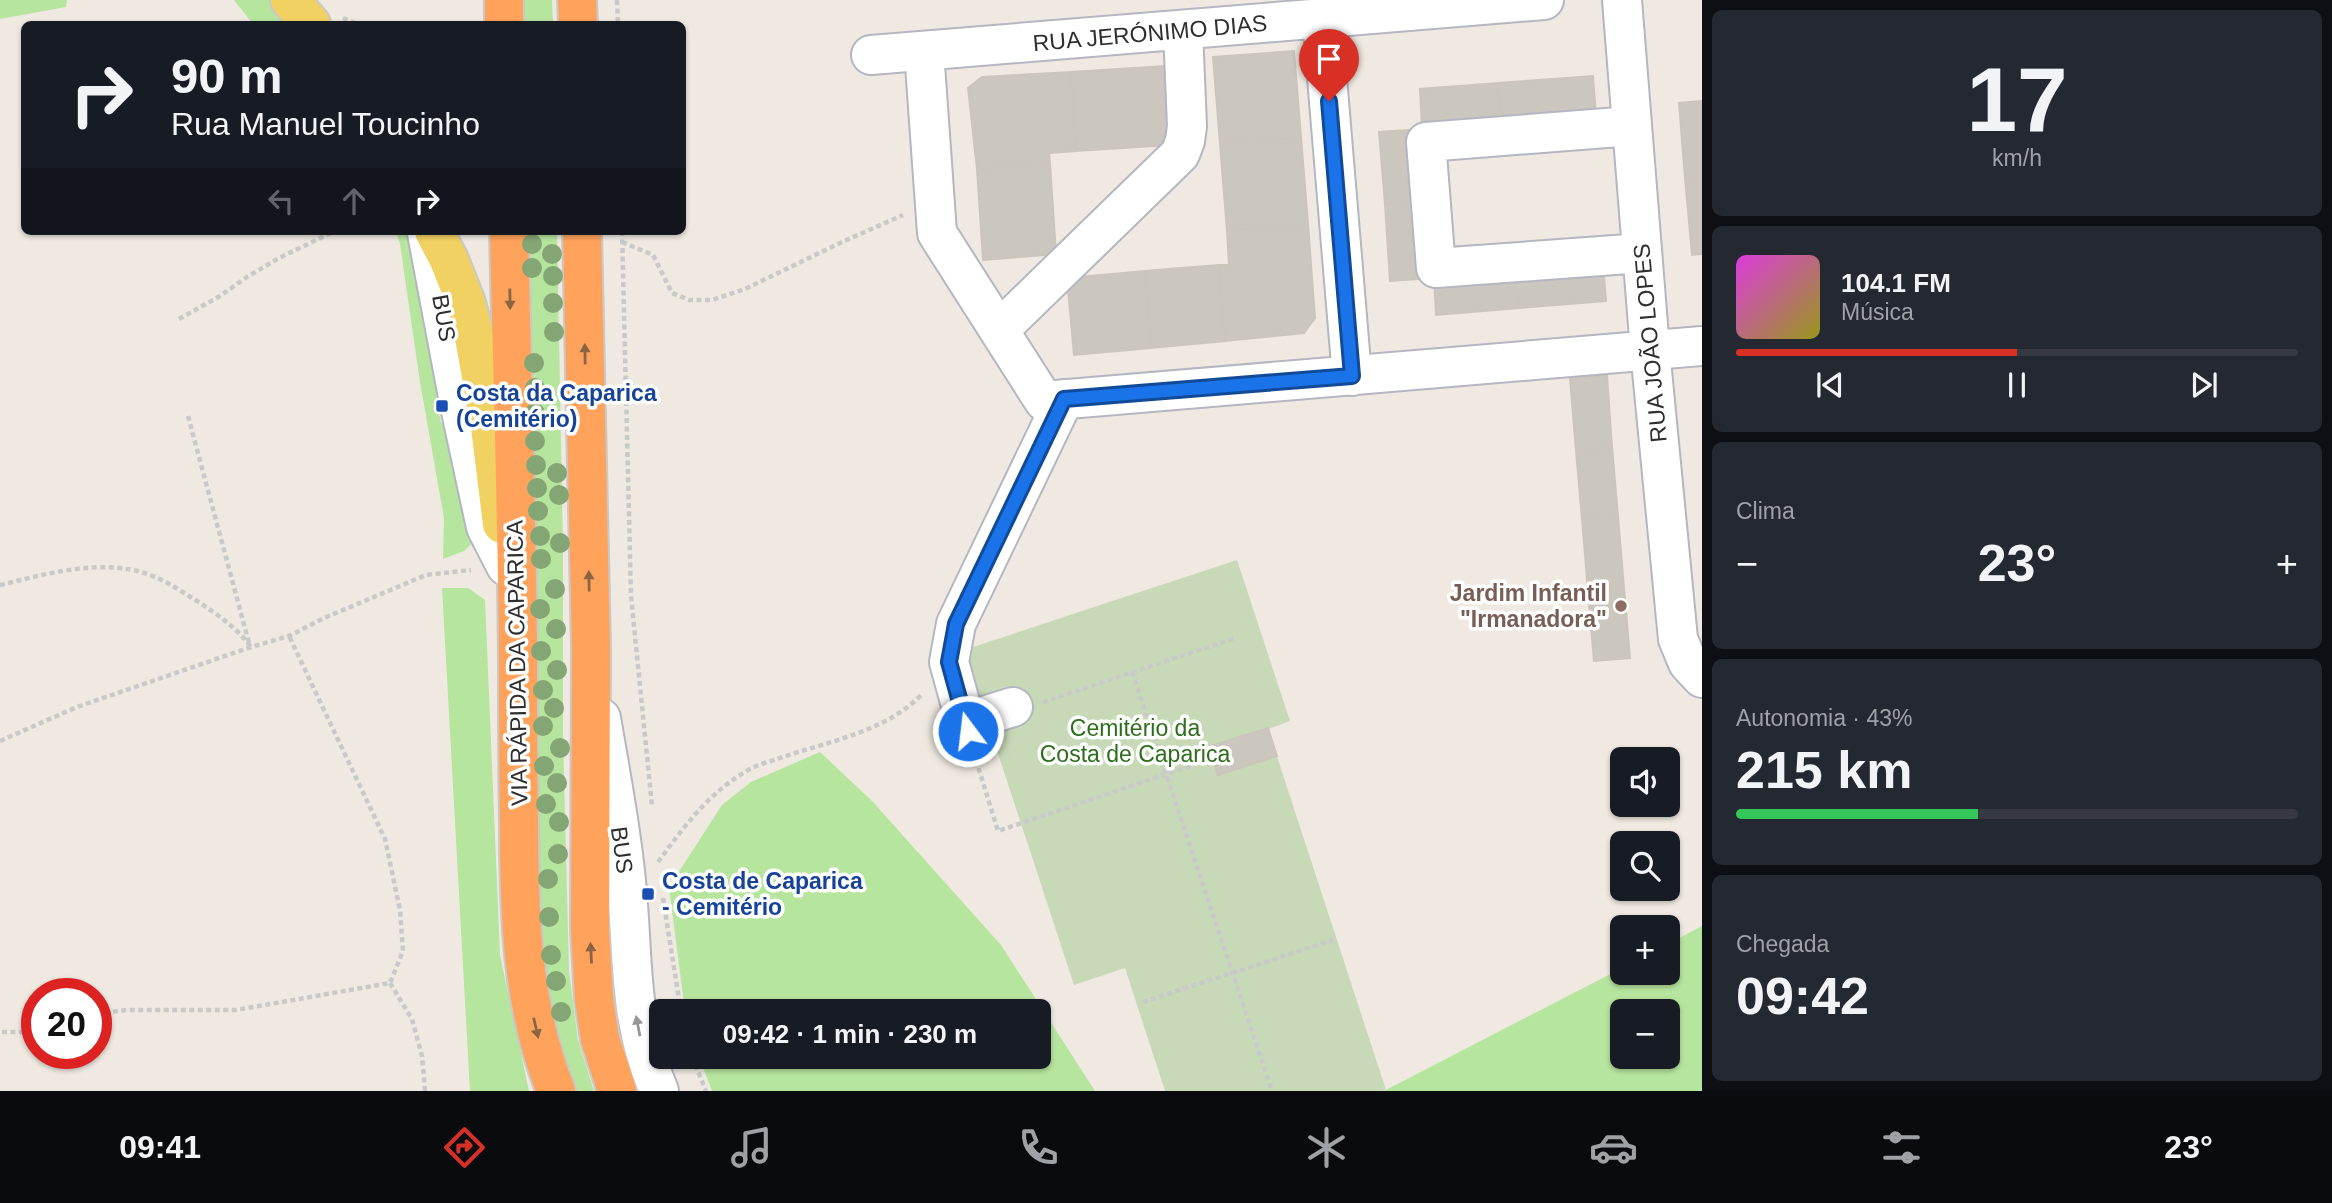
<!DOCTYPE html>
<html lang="pt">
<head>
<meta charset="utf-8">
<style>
  :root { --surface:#171b24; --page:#242831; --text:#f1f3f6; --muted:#9ea1a6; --line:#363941; --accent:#d93025 }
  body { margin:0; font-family:Arial,sans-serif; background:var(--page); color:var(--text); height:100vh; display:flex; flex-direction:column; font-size:26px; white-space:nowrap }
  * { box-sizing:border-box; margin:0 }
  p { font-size:23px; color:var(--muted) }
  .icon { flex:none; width:38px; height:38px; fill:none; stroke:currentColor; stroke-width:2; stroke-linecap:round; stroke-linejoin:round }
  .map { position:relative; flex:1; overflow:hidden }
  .side { display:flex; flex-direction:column; gap:10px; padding:10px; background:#0d0f14; width:630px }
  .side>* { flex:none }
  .top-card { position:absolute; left:21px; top:21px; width:665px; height:214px; border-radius:10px; box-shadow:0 2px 5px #0004; background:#171b24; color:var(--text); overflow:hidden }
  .buttons { position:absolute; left:1610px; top:747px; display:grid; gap:14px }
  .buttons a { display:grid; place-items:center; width:70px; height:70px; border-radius:10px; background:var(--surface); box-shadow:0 2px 5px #0004; font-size:35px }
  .speed { position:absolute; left:21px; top:978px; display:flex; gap:14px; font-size:35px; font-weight:700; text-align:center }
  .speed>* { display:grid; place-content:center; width:91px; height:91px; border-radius:50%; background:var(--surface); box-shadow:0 2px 5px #0004; line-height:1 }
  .speed .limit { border:10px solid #d22; background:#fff; color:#111 }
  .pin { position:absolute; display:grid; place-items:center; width:60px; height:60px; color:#fff; margin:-72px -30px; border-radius:50% 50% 50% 0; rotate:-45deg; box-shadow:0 0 7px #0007 }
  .pin .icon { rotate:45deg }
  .me { position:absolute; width:77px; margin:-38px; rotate:345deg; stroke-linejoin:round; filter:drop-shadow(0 0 5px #0008) }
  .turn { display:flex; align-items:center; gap:24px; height:147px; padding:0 35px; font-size:32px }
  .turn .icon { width:91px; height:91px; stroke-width:2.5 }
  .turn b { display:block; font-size:49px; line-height:60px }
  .lanes { display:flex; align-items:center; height:66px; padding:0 35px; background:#0003; justify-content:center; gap:35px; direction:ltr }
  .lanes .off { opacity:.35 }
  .big { font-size:52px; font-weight:700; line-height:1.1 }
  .side .tile { flex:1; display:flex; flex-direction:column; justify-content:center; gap:10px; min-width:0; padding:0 24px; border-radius:10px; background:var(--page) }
  .side .dial { align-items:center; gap:0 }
  .dial b { font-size:91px; line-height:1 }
  .song { display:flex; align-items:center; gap:21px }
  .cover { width:84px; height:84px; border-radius:10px; background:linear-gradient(135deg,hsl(300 70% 55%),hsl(60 70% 35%)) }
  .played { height:7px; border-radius:4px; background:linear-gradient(90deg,var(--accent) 50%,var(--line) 50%) }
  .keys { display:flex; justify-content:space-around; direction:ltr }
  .heat { display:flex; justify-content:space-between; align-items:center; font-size:38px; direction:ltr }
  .charge { height:10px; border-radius:5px; background:linear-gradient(90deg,#34c759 43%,var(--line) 0) }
  .trip { position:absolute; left:649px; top:999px; width:402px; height:70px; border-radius:10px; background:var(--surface); box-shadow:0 2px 5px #0004; font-weight:700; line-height:70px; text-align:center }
  .menu { display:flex; height:112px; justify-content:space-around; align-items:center; background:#090b0e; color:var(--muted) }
  .menu .icon { width:49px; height:49px }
  .menu .current { color:var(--accent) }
  .menu b { font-size:32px; color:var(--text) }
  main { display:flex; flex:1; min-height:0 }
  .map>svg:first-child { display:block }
  .green { fill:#b6e59e; fill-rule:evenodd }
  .cemetery { fill:#c8d9b8 }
  .building { fill:#cbc7bf; stroke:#cbc5ba; stroke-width:2 }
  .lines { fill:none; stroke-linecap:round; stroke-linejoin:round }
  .minor-casing { stroke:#b4b7c1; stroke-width:42 }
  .major-casing { stroke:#c9c9c9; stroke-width:42 }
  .highway-casing { stroke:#c9c9c9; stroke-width:42 }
  .path { stroke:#c9c9c9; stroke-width:4.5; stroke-dasharray:5 3.5; stroke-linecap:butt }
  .minor { stroke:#fff; stroke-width:38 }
  .major { stroke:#f2d163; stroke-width:38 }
  .highway { stroke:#ffa35c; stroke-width:38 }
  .tree { fill:#84a574 }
  .oneway { fill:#8c6343 }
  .oneway2 { fill:#969696 }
  .route-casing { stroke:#114b97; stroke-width:18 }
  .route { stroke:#1a73e8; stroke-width:12 }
  .transit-dot { fill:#1a4fb4; stroke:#fff; stroke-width:2.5 }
  .education-dot { fill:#8d6e63; stroke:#fff; stroke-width:2.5 }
  .labels { text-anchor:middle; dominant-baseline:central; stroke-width:7; stroke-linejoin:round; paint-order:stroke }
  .street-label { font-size:23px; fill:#2e2e2e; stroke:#fff }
  .transit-label { font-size:23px; font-weight:bold; fill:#164399; stroke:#fff; text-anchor:start }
  .education-label { font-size:23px; font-weight:bold; fill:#785e54; stroke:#fff; text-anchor:end }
  .park-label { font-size:23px; fill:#2c6e1b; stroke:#fff }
</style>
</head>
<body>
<main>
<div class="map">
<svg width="1702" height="1091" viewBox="0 0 1702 1091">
  <rect width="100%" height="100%" fill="#efe9e1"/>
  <path class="green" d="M0,0H67L66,7L0,19Z
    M234,0H270L289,24H253Z
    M519,0H552L553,24H519Z
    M396,231H415L445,394L436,396L441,423L449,422L475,540L464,551L443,559L444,518L420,382L400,244Z
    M524,231H557L563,548V737L569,971L578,1040L594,1091H575L574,1088L554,1023L544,969L539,854Z
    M442,588H468L485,600L500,955L529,1091H470Z
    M820,752L872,801L1001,945L1095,1091H712L699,1057H1040V1012L685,1011L669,887L722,805L751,782Z
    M1702,926V1091H1384L1622,968V973H1668V944ZM1622,1012H1668V1057H1622Z"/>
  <path class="cemetery" d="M1237,560L1290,721L1268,729L1386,1090L1383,1091H1165L1125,968L1074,985L964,650Z"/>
  <path class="building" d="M1294,51L1301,137L1220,144L1213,57Z
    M1165,66L1169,145L1076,151L1071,72Z
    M1071,72L1076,151L1049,153L1050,164L977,169L968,88L982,77Z
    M1593,76L1596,116L1500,122L1498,83Z
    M1498,83L1500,122L1422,129L1420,89Z
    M1702,101V177L1685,178L1679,103Z
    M1422,129L1428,200L1385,204L1379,132Z
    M1301,137L1308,224L1227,231L1220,144Z
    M1050,164L1056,254L983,260L977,169Z
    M1702,177V254L1692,255L1685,178Z
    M1428,200L1434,278L1390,281L1385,204Z
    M1308,224L1315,318L1304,333L1225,341L1218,265H1229L1227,231Z
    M1603,264L1606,301L1519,308L1515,271Z
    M1218,265L1225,341L1151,348L1145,271Z
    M1145,271L1151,348L1074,355L1067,278Z
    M1515,271L1519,308L1436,315L1434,278Z
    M1607,375L1612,447L1576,451L1570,378Z
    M1612,447L1618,516L1582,519L1576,451Z
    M1618,516L1624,588L1588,591L1582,519Z
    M1624,588L1630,658L1594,661L1588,591Z
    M1268,728L1277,756L1218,775L1208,747Z"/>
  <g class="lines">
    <g class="minor-casing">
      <path id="minor" d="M1622,0L1650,350L1678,639L1688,663L1702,678
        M1322,18L1352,376
        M924,51L937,233L1044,401L1702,346
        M871,55L1544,0
        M1632,126L1426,142L1436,268L1642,253
        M427,233L459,402L486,527L506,566
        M999,330L1180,154L1185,141L1187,126L1183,30
        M601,718C610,772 621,827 626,881C634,959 627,1016 659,1091
        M965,722L1013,707
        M968,731L949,662L956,624L1064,399"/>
    </g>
    <g class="major-casing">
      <path id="major" d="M290,0L311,24
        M434,231L449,260L466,303L472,326L490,427L502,524"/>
    </g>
    <g class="highway-casing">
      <path id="highway" d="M504,0V24
        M577,0L578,24
        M509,231C512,374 517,517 518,660C518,713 518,766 519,820C519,911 521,1005 556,1091
        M582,231L591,649L590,929L594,999L600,1039L617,1091"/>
    </g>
    <path class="path" d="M617,0L618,24
      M343,18L358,24
      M622,231L631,596L652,806
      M622,242L653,255L672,293L689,300H712L745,289L842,242L903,215
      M179,319L220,296L247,277L279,258L335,231
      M188,416L249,643
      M0,585C46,574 104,557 150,575C167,581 182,592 197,601C218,615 236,627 251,647
      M1132,672L1272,1091
      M1043,702L1235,638
      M0,741L77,707L251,647L289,636L324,618L426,575L471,570
      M976,760L998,831L1205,761
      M658,862C685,825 711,790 752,768C762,763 773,761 783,757C830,741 888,731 923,693
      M663,898L681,1012
      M390,983L412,1019L422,1056L425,1091
      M1143,1002L1333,940
      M96,1014L126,1010H236L390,983L403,951L400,910L385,839L289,636
      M2,1032H37
      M692,1057L706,1091"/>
    <use href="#minor" class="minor"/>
    <use href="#major" class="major"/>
    <use href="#highway" class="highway"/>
  </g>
  <g class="tree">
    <circle cx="532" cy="244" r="10"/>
    <circle cx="552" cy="254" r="10"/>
    <circle cx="532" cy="268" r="10"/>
    <circle cx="553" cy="276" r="10"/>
    <circle cx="553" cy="303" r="10"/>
    <circle cx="554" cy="332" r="10"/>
    <circle cx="534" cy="363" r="10"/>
    <circle cx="535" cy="388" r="10"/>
    <circle cx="535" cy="413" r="10"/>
    <circle cx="535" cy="441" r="10"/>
    <circle cx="536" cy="465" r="10"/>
    <circle cx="557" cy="473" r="10"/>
    <circle cx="537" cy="488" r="10"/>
    <circle cx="559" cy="495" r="10"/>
    <circle cx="538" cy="511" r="10"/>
    <circle cx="540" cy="536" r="10"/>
    <circle cx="560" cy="543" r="10"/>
    <circle cx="541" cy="559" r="10"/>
    <circle cx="555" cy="589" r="10"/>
    <circle cx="540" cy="609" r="10"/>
    <circle cx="556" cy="629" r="10"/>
    <circle cx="541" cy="651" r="10"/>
    <circle cx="557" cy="670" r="10"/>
    <circle cx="543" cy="690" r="10"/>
    <circle cx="554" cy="708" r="10"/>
    <circle cx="543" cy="726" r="10"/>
    <circle cx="560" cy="748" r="10"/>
    <circle cx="544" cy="766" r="10"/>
    <circle cx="557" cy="783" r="10"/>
    <circle cx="546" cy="804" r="10"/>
    <circle cx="559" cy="822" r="10"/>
    <circle cx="558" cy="854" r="10"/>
    <circle cx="548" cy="879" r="10"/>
    <circle cx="549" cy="917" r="10"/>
    <circle cx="551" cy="955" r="10"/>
    <circle cx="556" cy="981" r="10"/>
    <circle cx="561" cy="1012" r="10"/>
  </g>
  <defs><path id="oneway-solid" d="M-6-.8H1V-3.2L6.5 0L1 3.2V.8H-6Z" transform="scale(1.75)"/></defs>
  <g class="oneway">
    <use href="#oneway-solid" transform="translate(510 299) rotate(89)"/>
    <use href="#oneway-solid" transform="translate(585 354) rotate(-91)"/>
    <use href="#oneway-solid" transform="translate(589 581) rotate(-91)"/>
    <use href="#oneway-solid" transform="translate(591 953) rotate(-93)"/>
    <use href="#oneway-solid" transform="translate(536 1028) rotate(77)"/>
  </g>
  <use class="oneway2" href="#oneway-solid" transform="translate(638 1026) rotate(-101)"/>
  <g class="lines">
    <g class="route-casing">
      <path id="route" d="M968,731L949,662L956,624L1064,399L1352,376L1329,101"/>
    </g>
    <use href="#route" class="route"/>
  </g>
  <g class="transit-dot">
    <rect x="435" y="399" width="14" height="14" rx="3.5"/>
    <rect x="641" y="887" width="14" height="14" rx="3.5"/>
  </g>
  <circle class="education-dot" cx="1621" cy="606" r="7"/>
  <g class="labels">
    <g class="street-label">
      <text transform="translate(1150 33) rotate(-5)">RUA JERÓNIMO DIAS</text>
      <text transform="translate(444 318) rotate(80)">BUS</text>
      <text transform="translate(1650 343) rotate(-95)">RUA JOÃO LOPES</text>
      <text transform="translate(517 663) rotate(-91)">VIA RÁPIDA DA CAPARICA</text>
      <text transform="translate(622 850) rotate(82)">BUS</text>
    </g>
    <g class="transit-label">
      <text x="456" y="393">Costa da Caparica<tspan x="456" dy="26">(Cemitério)</tspan></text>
      <text x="662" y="881">Costa de Caparica<tspan x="662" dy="26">- Cemitério</tspan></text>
    </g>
    <g class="education-label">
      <text x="1607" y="593">Jardim Infantil<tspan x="1607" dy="26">"Irmanadora"</tspan></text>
    </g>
    <g class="park-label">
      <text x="1135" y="728">Cemitério da<tspan x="1135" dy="26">Costa de Caparica</tspan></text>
    </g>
  </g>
</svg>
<div class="buttons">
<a><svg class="icon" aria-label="sound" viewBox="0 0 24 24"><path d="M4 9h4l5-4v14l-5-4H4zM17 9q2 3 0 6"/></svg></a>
<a><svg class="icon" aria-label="search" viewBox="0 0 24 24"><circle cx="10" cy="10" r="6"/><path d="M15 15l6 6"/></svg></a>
<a>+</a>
<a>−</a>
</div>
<div class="speed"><div class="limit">20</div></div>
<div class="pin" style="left:1329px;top:101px;background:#d93025"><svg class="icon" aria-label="arrive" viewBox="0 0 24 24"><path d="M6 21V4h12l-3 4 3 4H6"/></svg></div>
<svg class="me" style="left:968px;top:731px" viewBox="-20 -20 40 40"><circle r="17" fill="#1a73e8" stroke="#fff" stroke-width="3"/><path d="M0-11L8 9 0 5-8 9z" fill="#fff"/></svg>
<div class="trip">09:42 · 1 min · 230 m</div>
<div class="top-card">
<div class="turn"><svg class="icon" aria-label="right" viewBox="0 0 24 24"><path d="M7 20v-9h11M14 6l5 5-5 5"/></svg><div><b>90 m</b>Rua Manuel Toucinho</div></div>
<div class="lanes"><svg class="icon off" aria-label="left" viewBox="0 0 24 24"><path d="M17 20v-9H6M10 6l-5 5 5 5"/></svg><svg class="icon off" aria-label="ahead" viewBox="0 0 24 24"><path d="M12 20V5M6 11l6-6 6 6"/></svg><svg class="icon" aria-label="right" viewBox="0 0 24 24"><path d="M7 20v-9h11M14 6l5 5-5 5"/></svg></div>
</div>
</div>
<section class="side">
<div class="tile dial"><b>17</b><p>km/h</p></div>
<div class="tile">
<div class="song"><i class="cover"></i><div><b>104.1 FM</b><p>Música</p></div></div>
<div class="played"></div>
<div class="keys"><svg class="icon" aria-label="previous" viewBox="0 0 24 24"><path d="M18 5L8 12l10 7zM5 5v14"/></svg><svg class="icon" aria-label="pause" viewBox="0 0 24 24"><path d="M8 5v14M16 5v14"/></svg><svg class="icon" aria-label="next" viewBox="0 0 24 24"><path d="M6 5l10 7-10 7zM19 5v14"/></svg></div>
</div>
<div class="tile"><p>Clima</p>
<div class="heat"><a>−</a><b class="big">23°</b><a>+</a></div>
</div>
<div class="tile"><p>Autonomia · 43%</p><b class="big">215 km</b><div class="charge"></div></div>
<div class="tile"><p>Chegada</p><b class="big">09:42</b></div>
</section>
</main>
<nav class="menu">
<b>09:41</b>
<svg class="icon current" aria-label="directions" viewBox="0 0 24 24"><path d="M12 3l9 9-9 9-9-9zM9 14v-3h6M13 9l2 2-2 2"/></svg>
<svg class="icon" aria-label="music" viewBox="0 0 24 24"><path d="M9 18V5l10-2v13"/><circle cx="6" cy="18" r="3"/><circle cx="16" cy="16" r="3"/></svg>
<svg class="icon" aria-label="phone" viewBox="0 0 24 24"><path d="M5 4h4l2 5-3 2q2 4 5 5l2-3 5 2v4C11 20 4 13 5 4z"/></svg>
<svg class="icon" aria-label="climate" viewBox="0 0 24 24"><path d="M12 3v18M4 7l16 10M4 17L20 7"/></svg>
<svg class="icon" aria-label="car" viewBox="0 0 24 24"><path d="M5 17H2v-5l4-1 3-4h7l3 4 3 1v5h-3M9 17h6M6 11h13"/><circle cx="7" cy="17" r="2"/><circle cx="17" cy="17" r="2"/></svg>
<svg class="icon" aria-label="filters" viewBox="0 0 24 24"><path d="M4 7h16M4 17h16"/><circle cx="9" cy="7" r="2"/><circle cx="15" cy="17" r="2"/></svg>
<b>23°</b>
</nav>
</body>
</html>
